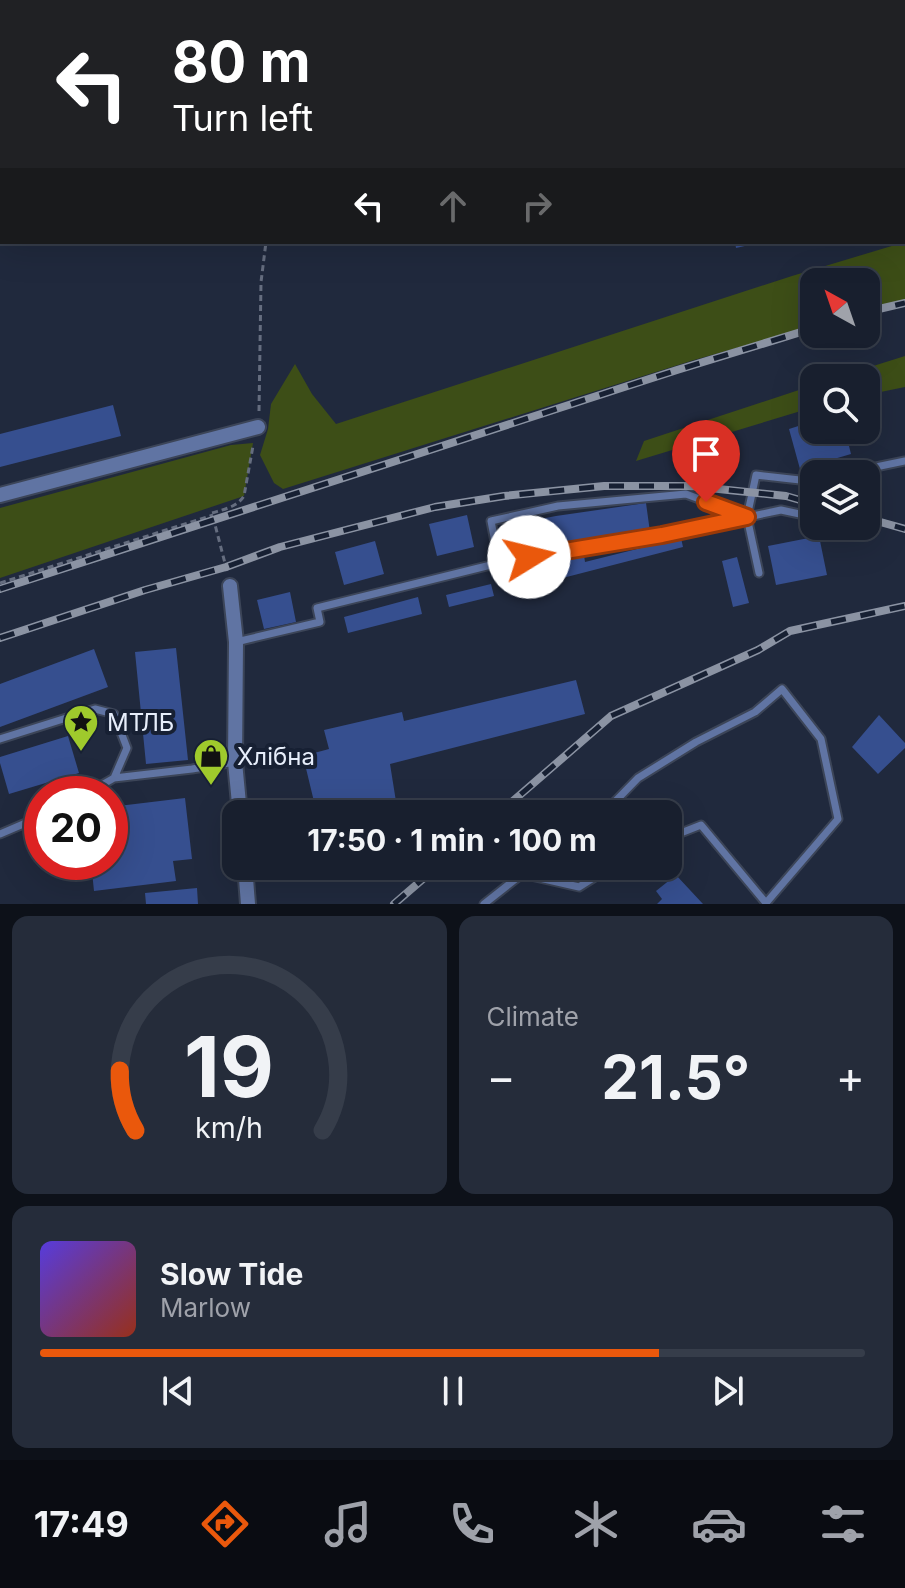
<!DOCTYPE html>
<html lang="en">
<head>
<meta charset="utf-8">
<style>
  :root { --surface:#181f2e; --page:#252c3a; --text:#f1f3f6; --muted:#9fa2aa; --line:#363d4a; --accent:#ea580c }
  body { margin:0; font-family:Inter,sans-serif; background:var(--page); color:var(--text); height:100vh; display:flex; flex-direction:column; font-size:30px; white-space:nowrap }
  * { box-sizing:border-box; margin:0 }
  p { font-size:26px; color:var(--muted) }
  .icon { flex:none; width:44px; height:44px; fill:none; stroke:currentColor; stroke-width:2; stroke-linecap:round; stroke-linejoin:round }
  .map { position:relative; height:904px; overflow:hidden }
  .panel { display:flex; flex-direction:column; gap:12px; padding:12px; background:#0d1119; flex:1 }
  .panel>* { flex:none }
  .banner { position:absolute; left:0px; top:0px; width:906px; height:244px; box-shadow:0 8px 32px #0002,0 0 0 2px var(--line); background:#202124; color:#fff; overflow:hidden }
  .needle { width:52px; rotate:320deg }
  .fabs { position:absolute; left:800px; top:268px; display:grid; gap:16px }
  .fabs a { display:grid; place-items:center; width:80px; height:80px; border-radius:16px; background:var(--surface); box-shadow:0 8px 32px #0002,0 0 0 2px var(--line); font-size:40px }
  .speed { position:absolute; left:24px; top:776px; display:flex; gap:16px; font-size:40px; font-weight:700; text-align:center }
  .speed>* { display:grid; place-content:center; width:104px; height:104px; border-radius:50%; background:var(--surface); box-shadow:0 8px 32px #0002,0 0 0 2px var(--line); line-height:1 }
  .speed .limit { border:12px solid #d22; background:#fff; color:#111 }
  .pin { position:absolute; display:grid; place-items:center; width:68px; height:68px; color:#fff; margin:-82px -34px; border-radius:50% 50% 50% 0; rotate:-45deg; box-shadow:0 0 8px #0007 }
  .pin .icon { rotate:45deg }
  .me { position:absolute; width:88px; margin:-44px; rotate:81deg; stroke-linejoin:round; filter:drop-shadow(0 0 6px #0008) }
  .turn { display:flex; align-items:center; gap:28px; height:168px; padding:0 40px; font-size:36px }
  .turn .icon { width:104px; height:104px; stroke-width:2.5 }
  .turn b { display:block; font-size:56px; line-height:68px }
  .lanes { display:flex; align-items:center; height:76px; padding:0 40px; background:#0003; justify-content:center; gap:40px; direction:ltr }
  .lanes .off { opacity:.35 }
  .big { font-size:60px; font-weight:700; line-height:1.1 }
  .panel .tile { flex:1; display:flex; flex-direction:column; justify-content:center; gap:12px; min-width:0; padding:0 28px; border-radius:16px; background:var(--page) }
  .panel .dial { align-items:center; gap:0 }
  .dial svg { height:208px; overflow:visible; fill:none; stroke:var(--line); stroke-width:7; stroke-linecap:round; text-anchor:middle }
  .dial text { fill:var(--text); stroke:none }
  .song { display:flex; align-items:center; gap:24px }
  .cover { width:96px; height:96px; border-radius:12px; background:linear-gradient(135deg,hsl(250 70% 55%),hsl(10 70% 35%)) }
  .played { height:8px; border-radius:4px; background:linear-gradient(90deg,var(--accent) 75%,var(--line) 75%) }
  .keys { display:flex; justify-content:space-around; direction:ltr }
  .heat { display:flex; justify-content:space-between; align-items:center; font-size:44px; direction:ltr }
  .panel .tiles { flex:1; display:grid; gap:12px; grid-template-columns:1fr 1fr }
  .tile:last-child { grid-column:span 2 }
  .trip { position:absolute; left:222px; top:800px; width:460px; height:80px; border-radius:16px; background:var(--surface); box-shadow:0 8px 32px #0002,0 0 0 2px var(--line); font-weight:700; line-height:80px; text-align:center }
  .tabs { display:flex; height:128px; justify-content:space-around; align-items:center; background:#0a0c12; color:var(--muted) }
  .tabs .icon { width:56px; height:56px }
  .tabs .active { color:var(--accent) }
  .tabs b { font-size:36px; color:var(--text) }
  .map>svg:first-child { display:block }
  .green { fill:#3d4e17 }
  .building { fill:#364f8f }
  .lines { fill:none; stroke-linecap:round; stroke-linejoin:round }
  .lane-casing { stroke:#3c4558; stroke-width:11 }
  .street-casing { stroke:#3c4558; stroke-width:18 }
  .path { stroke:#656d7f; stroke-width:3; stroke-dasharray:6 4; stroke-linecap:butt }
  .lane { stroke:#6074a3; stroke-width:7 }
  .street { stroke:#6074a3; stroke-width:14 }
  .rail-casing { stroke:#8b93a3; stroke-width:8 }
  .rail { stroke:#172033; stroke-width:5; stroke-dasharray:15; stroke-linecap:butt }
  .route-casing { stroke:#983908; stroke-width:20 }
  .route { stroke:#ea580c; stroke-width:14 }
  .labels { text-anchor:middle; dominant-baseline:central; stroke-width:8; stroke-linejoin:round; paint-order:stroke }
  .poi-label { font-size:24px; fill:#e7eefb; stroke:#172033; text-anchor:start }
</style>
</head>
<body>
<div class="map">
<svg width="905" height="904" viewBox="0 0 905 904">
  <rect width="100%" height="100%" fill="#20293d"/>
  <path class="green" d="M905,242V301L866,312V282H814V326L694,360L283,489L274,483L260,455L268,429L271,404L295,364L312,394L336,424L792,276Z
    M905,356V387L866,395V378H835Z
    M814,385V407L636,461L644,441Z
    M253,443L244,496L0,578V508L231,445Z"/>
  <path class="building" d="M735,242H758V243L736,248Z
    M113,405L121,436L0,467V434Z
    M814,421V430H845L851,454L800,469L789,429Z
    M646,503L650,532L514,553L509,525L556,516Z
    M467,515L474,547L437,556L429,524Z
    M819,536L827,575L776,585L768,546Z
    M681,538L683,547L520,589L516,572L584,555L585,562Z
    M375,541L384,574L344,585L335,552Z
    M737,557L749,603L733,607L722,561Z
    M491,584L494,596L449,607L446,595Z
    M290,592L296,622L264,629L257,600Z
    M418,597L422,614L348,633L344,617Z
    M176,648L188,760L146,764L135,652Z
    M94,649L108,687L0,727V684Z
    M576,680L585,714L390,764L398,814H317L303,756L329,749L324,730L402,712L404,721Z
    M879,715L905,743V748L878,774L852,747Z
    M68,736L79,773L9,794L0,763V757Z
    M185,798L192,859L173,861L176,881L94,891L91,862H110V807Z
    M676,875L703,904H657L662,899L656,891Z
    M197,888L198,904H146L145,893Z"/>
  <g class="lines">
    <g class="lane-casing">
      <path id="lane" d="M842,474L905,461
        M747,517L756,475L809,481L814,480
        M850,526L866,530
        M499,563L491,521L558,506L686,494L747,517L759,573
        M236,642L320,622L317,608L503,562L662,535L781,510L814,517
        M0,739L95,709L114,714L127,748L114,778L86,794
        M114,778L192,769L235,762
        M603,814L638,778L696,742L755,712L782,689L821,739L838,819L766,903L701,825L668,838
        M0,834L42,816
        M532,866L522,874L579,887L612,866
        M484,904L522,874"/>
    </g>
    <g class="street-casing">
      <path id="street" d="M288,2V0
        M0,495L258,427
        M230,586L236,642L235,762L240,814
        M245,866L248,904"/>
    </g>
    <path class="path" d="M259,411L261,282L266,242
      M227,571L212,513C225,509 237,507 244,496L253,446
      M0,583L213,515"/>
    <use href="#lane" class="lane"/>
    <use href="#street" class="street"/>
    <g class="rail-casing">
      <path id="rail" d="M674,0L676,2
        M904,120H905
        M866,312L905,303
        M866,518L905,529
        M0,589L677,370L814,328
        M0,638L145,590L226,567L280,547L435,507L504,496L604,486H690L786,496L814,504
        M498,814L611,716L758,650L790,631L905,606
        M394,904L438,866"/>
    </g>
    <use href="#rail" class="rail"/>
  </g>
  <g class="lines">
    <g class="route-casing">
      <path id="route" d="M529,557L662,535L747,517L706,502"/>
    </g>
    <use href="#route" class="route"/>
  </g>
  <defs>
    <g id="sight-pin" transform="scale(1.8)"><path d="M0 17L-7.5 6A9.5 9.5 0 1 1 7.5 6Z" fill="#9fca2c" stroke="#172033"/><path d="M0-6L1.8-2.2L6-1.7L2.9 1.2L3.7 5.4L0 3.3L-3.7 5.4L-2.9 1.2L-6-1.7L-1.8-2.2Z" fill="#111"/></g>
    <g id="shop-pin" transform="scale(1.8)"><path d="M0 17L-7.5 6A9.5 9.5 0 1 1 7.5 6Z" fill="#9fca2c" stroke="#172033"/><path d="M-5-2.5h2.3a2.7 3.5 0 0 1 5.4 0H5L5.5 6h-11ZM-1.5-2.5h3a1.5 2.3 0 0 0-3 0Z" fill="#111"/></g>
  </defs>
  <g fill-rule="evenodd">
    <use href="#sight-pin" x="81" y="722"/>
    <use href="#shop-pin" x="211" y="756"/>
  </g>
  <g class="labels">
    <g class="poi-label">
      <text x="107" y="722">МТЛБ</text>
      <text x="237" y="756">Хлібна</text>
    </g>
  </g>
</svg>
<div class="fabs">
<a><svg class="needle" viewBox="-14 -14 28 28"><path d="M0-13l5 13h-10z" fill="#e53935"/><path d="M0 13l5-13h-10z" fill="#9fa2aa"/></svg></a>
<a><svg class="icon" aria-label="search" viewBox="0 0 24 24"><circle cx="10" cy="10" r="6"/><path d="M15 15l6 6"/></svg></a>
<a><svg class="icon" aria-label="layers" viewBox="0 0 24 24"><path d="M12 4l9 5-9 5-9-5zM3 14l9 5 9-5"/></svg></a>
</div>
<div class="speed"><div class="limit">20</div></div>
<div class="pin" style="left:706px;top:502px;background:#d93025"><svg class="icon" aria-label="arrive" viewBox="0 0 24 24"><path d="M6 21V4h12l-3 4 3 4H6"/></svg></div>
<svg class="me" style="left:529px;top:557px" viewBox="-20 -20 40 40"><circle r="19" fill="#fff"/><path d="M0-13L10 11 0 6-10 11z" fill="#ea580c"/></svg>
<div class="trip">17:50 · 1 min · 100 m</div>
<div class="banner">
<div class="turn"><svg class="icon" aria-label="left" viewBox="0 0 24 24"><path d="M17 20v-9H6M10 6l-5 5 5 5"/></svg><div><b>80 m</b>Turn left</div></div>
<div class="lanes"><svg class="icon" aria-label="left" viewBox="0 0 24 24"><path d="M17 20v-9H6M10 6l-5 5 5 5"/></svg><svg class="icon off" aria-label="ahead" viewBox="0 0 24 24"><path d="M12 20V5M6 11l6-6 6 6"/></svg><svg class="icon off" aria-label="right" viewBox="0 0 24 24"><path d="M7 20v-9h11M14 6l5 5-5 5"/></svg></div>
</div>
</div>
<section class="panel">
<div class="tiles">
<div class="tile dial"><svg viewBox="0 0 100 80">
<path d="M14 69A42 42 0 1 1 86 69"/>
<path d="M14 69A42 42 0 0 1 8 46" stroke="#ea580c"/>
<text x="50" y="56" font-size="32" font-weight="700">19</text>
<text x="50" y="72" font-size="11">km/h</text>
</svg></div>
<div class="tile"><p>Climate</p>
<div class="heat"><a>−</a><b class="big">21.5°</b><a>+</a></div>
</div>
<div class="tile">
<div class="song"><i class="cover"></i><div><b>Slow Tide</b><p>Marlow</p></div></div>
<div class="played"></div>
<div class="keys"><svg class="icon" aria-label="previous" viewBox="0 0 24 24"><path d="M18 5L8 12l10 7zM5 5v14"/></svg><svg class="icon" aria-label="pause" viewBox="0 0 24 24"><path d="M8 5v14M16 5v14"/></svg><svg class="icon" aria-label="next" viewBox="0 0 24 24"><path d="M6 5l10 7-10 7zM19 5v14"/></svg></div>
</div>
</div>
</section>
<nav class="tabs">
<b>17:49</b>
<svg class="icon active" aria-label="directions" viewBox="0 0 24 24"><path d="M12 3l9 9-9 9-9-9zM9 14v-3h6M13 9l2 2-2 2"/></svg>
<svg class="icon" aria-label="music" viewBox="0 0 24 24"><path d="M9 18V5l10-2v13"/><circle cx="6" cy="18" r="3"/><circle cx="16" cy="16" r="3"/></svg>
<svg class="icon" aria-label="phone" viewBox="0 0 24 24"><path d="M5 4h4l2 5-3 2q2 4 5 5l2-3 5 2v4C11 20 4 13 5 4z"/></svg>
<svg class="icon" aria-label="climate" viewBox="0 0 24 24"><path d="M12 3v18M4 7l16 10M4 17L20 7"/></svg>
<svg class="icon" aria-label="car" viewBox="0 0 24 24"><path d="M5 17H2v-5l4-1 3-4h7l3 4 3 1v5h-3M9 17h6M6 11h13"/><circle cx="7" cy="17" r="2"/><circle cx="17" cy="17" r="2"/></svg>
<svg class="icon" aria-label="filters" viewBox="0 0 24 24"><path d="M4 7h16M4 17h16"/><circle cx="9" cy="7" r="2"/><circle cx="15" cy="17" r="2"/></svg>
</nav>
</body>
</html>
